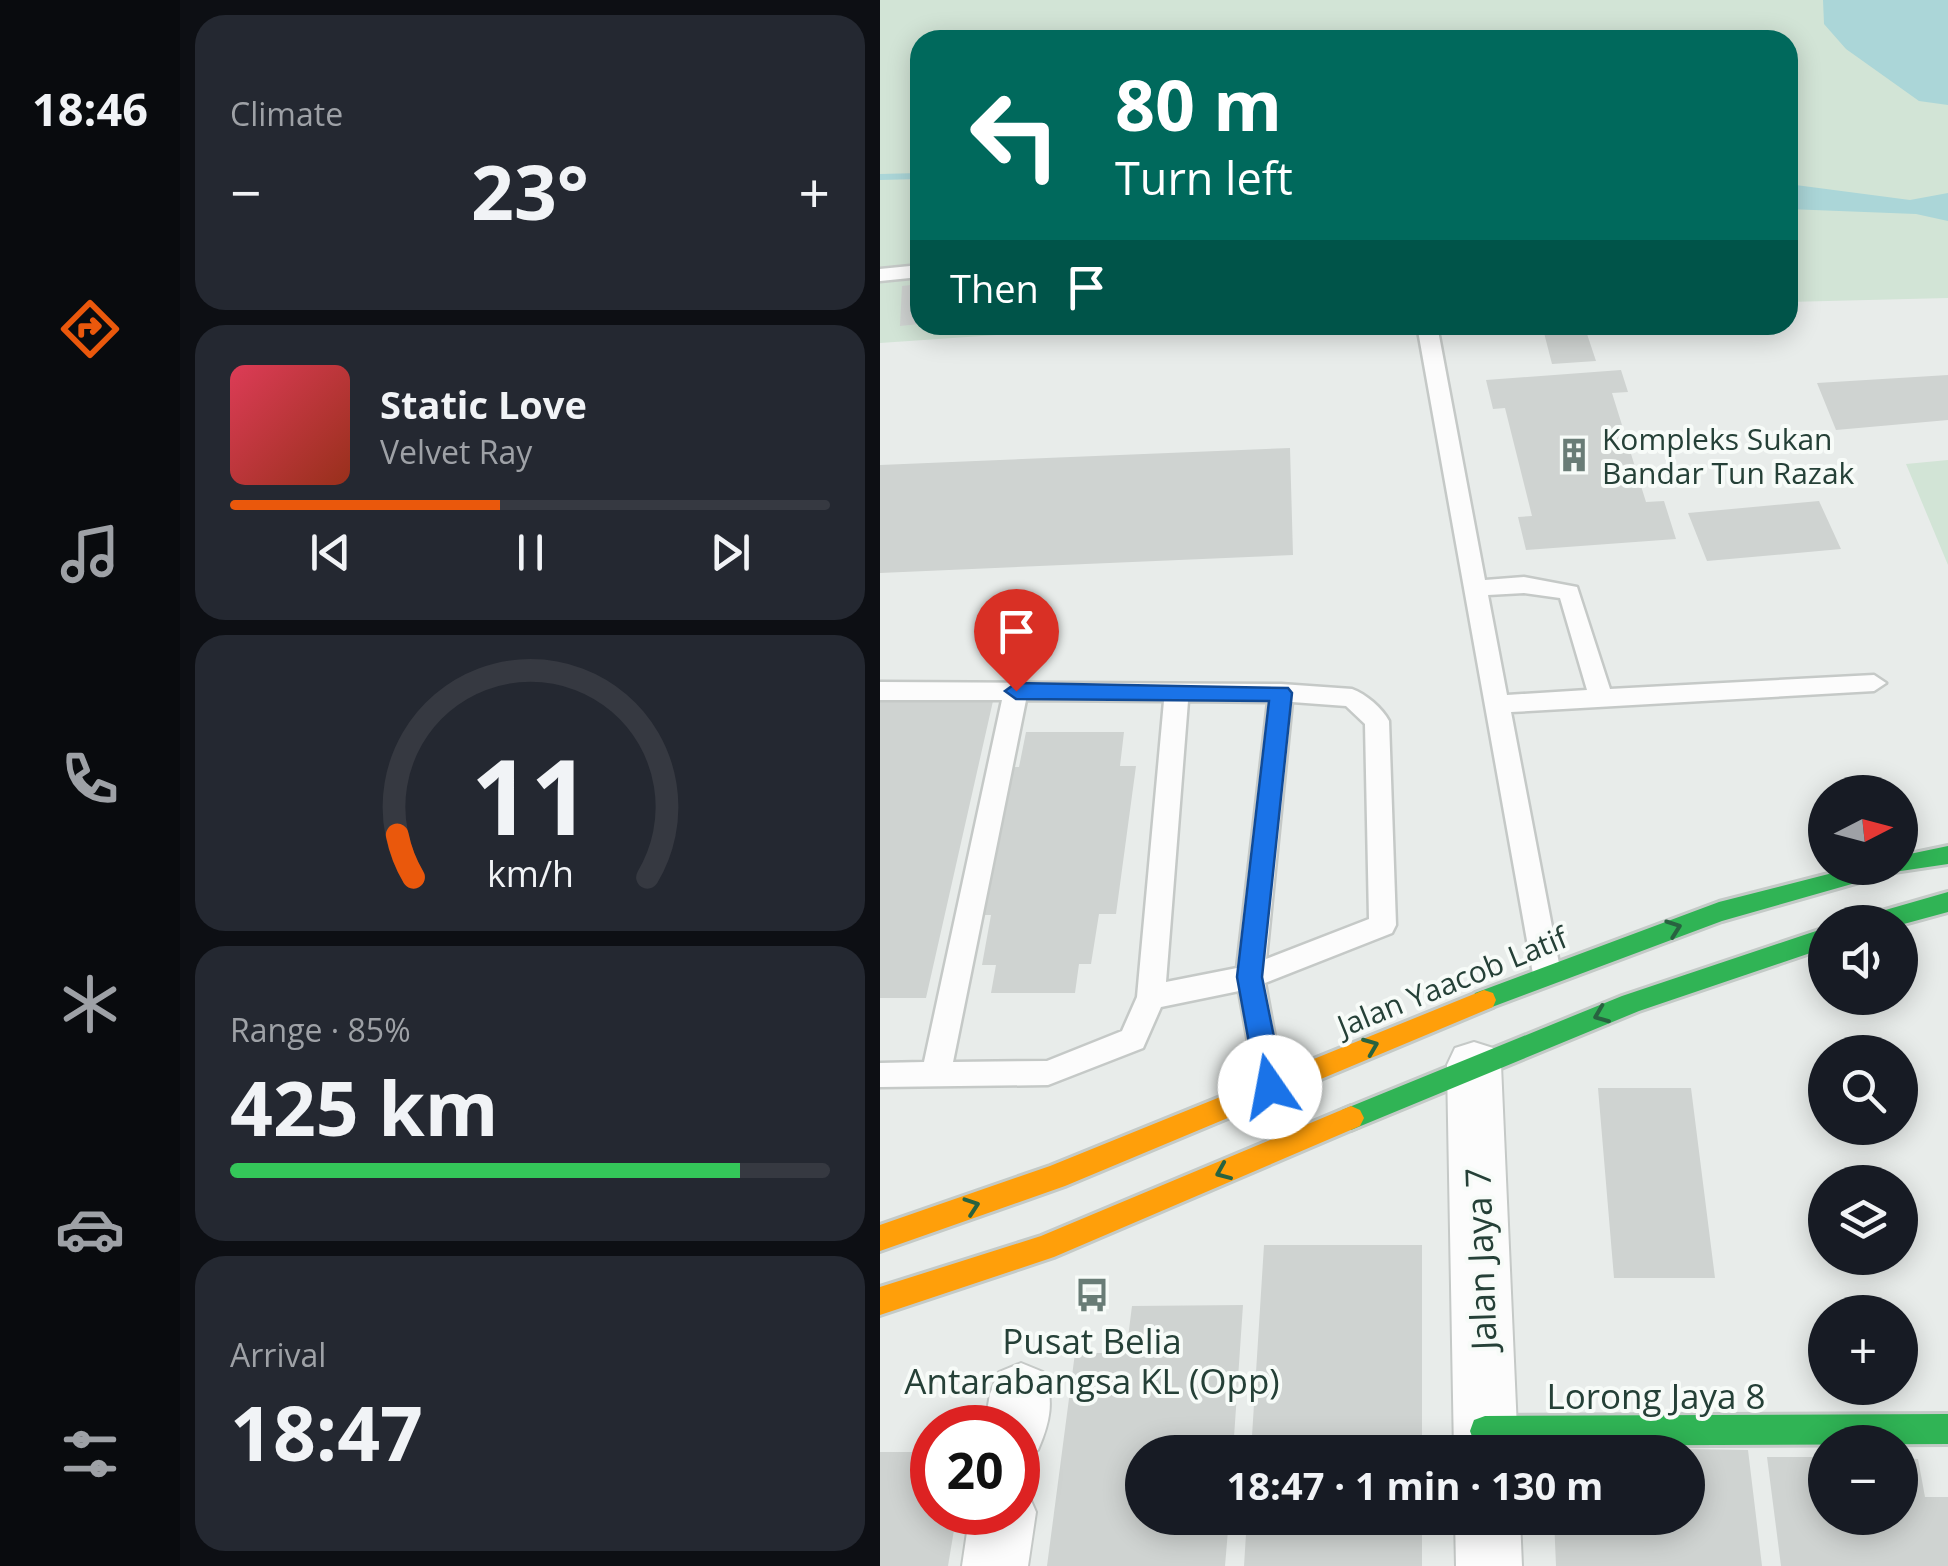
<!DOCTYPE html>
<html lang="en">
<head>
<meta charset="utf-8">
<style>
  :root { --surface:#171b24; --page:#242831; --text:#f1f3f6; --muted:#9ea1a6; --line:#363941; --accent:#ea580c }
  body { margin:0; font-family:"Open Sans",sans-serif; background:var(--page); color:var(--text); height:100vh; display:flex; flex-direction:column; font-size:38px; white-space:nowrap }
  * { box-sizing:border-box; margin:0 }
  p { font-size:32px; color:var(--muted) }
  .icon { flex:none; width:55px; height:55px; fill:none; stroke:currentColor; stroke-width:2; stroke-linecap:round; stroke-linejoin:round }
  .map { position:relative; flex:1; overflow:hidden }
  .details { display:flex; flex-direction:column; gap:15px; padding:15px; background:#0d0f14; width:700px }
  .details>* { flex:none }
  .top-card { position:absolute; left:30px; top:30px; width:888px; height:305px; border-radius:30px; box-shadow:0 5px 25px #0003; background:#00695c; color:#fff; overflow:hidden }
  .needle { width:65px; rotate:84deg }
  .fabs { position:absolute; left:928px; top:775px; display:grid; gap:20px }
  .fabs a { display:grid; place-items:center; width:110px; height:110px; border-radius:50%; background:var(--surface); box-shadow:0 5px 25px #0003; font-size:50px }
  .speed { position:absolute; left:30px; top:1405px; display:flex; gap:20px; font-size:50px; font-weight:700; text-align:center }
  .speed>* { display:grid; place-content:center; width:130px; height:130px; border-radius:50%; background:var(--surface); box-shadow:0 5px 25px #0003; line-height:1 }
  .speed .limit { border:15px solid #d22; background:#fff; color:#111 }
  .pin { position:absolute; display:grid; place-items:center; width:85px; height:85px; color:#fff; margin:-102px -42px; border-radius:50% 50% 50% 0; rotate:-45deg; box-shadow:0 0 10px #0007 }
  .pin .icon { rotate:45deg }
  .me { position:absolute; width:110px; margin:-55px; rotate:348deg; stroke-linejoin:round; filter:drop-shadow(0 0 8px #0008) }
  .turn { display:flex; align-items:center; gap:35px; height:210px; padding:0 40px; font-size:45px }
  .turn .icon { width:130px; height:130px; stroke-width:2.5 }
  .turn b { display:block; font-size:70px; line-height:85px }
  .then { display:flex; align-items:center; height:95px; padding:0 40px; background:#0003; gap:20px; font-size:38px }
  .big { font-size:75px; font-weight:700; line-height:1.1 }
  .details .tile { flex:1; display:flex; flex-direction:column; justify-content:center; gap:15px; min-width:0; padding:0 35px; border-radius:30px; background:var(--page) }
  .details .dial { align-items:center; gap:0 }
  .dial svg { height:260px; overflow:visible; fill:none; stroke:var(--line); stroke-width:7; stroke-linecap:round; text-anchor:middle }
  .dial text { fill:var(--text); stroke:none }
  .song { display:flex; align-items:center; gap:30px }
  .cover { width:120px; height:120px; border-radius:15px; background:linear-gradient(135deg,hsl(350 70% 55%),hsl(10 70% 35%)) }
  .played { height:10px; border-radius:5px; background:linear-gradient(90deg,var(--accent) 45%,var(--line) 45%) }
  .keys { display:flex; justify-content:space-around; direction:ltr }
  .heat { display:flex; justify-content:space-between; align-items:center; font-size:55px; direction:ltr }
  .charge { height:15px; border-radius:8px; background:linear-gradient(90deg,#34c759 85%,var(--line) 0) }
  .trip { position:absolute; left:245px; top:1435px; width:580px; height:100px; border-radius:50px; background:var(--surface); box-shadow:0 5px 25px #0003; font-weight:700; line-height:100px; text-align:center }
  main { display:flex; flex:1; min-height:0 }
  .tab-bar { display:flex; flex-direction:column; width:180px; justify-content:space-around; align-items:center; background:#090b0e; color:var(--muted) }
  .tab-bar .icon { width:70px; height:70px }
  .tab-bar .selected { color:var(--accent) }
  .tab-bar b { font-size:45px; color:var(--text) }
  .map>svg:first-child { display:block }
  .green { fill:#d2e4d6 }
  .water { fill:#abd6d8 }
  .lines { fill:none; stroke-linecap:round; stroke-linejoin:round }
  .stream { fill:#abd6d8; fill-rule:evenodd }
  .building { fill:#cfd3d1 }
  .lane-casing { stroke:#c5c9c7; stroke-width:5 }
  .street-casing { stroke:#c5c9c7; stroke-width:4 }
  .fast-casing { stroke:#c4cac7; stroke-width:6 }
  .slow-casing { stroke:#c4cac7; stroke-width:6 }
  .lane { fill:#fcfcfc; fill-rule:evenodd }
  .street { fill:#fcfcfc; fill-rule:evenodd }
  .fast { fill:#30b455; fill-rule:evenodd }
  .slow { fill:#ff9f0a; fill-rule:evenodd }
  .oneway { stroke:#286340 }
  .route { fill:#1a73e8; stroke:#114b97; stroke-width:2.5 }
  .labels { text-anchor:middle; dominant-baseline:central; stroke-width:8; stroke-linejoin:round; paint-order:stroke }
  .poi-label { font-size:30px; fill:#254037; stroke:#f7fbf8; text-anchor:start }
  .street-label { font-size:30px; fill:#254037; stroke:#f7fbf8 }
  .near-street-label { font-size:35px; fill:#254037; stroke:#f7fbf8 }
  .near-poi-label { font-size:35px; fill:#254037; stroke:#f7fbf8 }
</style>
</head>
<body>
<main>
<nav class="tab-bar">
<b>18:46</b>
<svg class="icon selected" aria-label="directions" viewBox="0 0 24 24"><path d="M12 3l9 9-9 9-9-9zM9 14v-3h6M13 9l2 2-2 2"/></svg>
<svg class="icon" aria-label="music" viewBox="0 0 24 24"><path d="M9 18V5l10-2v13"/><circle cx="6" cy="18" r="3"/><circle cx="16" cy="16" r="3"/></svg>
<svg class="icon" aria-label="phone" viewBox="0 0 24 24"><path d="M5 4h4l2 5-3 2q2 4 5 5l2-3 5 2v4C11 20 4 13 5 4z"/></svg>
<svg class="icon" aria-label="climate" viewBox="0 0 24 24"><path d="M12 3v18M4 7l16 10M4 17L20 7"/></svg>
<svg class="icon" aria-label="car" viewBox="0 0 24 24"><path d="M5 17H2v-5l4-1 3-4h7l3 4 3 1v5h-3M9 17h6M6 11h13"/><circle cx="7" cy="17" r="2"/><circle cx="17" cy="17" r="2"/></svg>
<svg class="icon" aria-label="filters" viewBox="0 0 24 24"><path d="M4 7h16M4 17h16"/><circle cx="9" cy="7" r="2"/><circle cx="15" cy="17" r="2"/></svg>
</nav>
<section class="details">
<div class="tile"><p>Climate</p>
<div class="heat"><a>−</a><b class="big">23°</b><a>+</a></div>
</div>
<div class="tile">
<div class="song"><i class="cover"></i><div><b>Static Love</b><p>Velvet Ray</p></div></div>
<div class="played"></div>
<div class="keys"><svg class="icon" aria-label="previous" viewBox="0 0 24 24"><path d="M18 5L8 12l10 7zM5 5v14"/></svg><svg class="icon" aria-label="pause" viewBox="0 0 24 24"><path d="M8 5v14M16 5v14"/></svg><svg class="icon" aria-label="next" viewBox="0 0 24 24"><path d="M6 5l10 7-10 7zM19 5v14"/></svg></div>
</div>
<div class="tile dial"><svg viewBox="0 0 100 80">
<path d="M14 69A42 42 0 1 1 86 69"/>
<path d="M14 69A42 42 0 0 1 9 56" stroke="#ea580c"/>
<text x="50" y="56" font-size="32" font-weight="700">11</text>
<text x="50" y="72" font-size="11">km/h</text>
</svg></div>
<div class="tile"><p>Range · 85%</p><b class="big">425 km</b><div class="charge"></div></div>
<div class="tile"><p>Arrival</p><b class="big">18:47</b></div>
</section>
<div class="map">
<svg width="1068" height="1566" viewBox="0 0 1068 1566">
  <rect width="100%" height="100%" fill="#e8ecea"/>
  <path class="green" d="M0,0H1068V298L908,302V40H40V325H259L0,343Z
    M1068,460V565L1026,464Z"/>
  <path class="water" d="M943,0H1068V105L1039,101L966,49L944,24Z
    M908,184L1030,200L1068,193V221L1036,214L908,209Z"/>
  <g class="lines">
    <path class="stream" d="M40,173V179L0,180V174Z"/>
  </g>
  <path class="building" d="M40,284V324L20,326L22,286Z
    M662,325H704L716,361L672,364Z
    M741,370L748,392L732,393L766,502L784,501L796,539L646,550L638,517L652,516L625,408L613,409L606,380Z
    M1068,375V420L956,430L937,383Z
    M410,448L413,555L0,573V465Z
    M939,501L961,549L827,561L808,513Z
    M0,700L113,701L46,998H0Z
    M146,732H244L240,766H256L236,914H219L211,964H199L195,993H111L116,965H102L111,915H94L123,767H139Z
    M718,1088H811L835,1278H734Z
    M384,1245H542V1452H371Z
    M363,1305L353,1452H262V1518H349L345,1566H167L195,1353H246L252,1306Z
    M808,1449L868,1450L882,1566H676L674,1518H808Z
    M0,1452H52V1512H77L68,1566H0Z
    M887,1457H945V1518H1020V1458L1038,1459L1045,1497H1068V1566H901Z
    M367,1518H542V1566H364Z"/>
  <g class="lines">
    <g class="lane-casing">
      <path id="lane" d="M40,265V277L0,281V269Z
        M537,325H557L605,580L644,577L697,587L730,689L994,675L1006,683L994,691L631,712L681,974L677,982L667,985L657,982L653,974ZM644,593L680,598L707,690L627,695L608,595Z
        M0,682L401,684L472,689C486,694 502,708 509,721L516,925L512,933L385,983L404,1087L400,1096L390,1100L380,1096L376,1087L359,991L281,1007L263,1048L168,1085L0,1087V1063L44,1062L122,700H0ZM146,700L284,701L257,997L242,1031L167,1061L73,1062ZM308,701L388,702L357,968L286,982ZM412,702L466,706L485,724L489,919L386,959Z"/>
    </g>
    <g class="street-casing">
      <path id="street" d="M594,1042L613,1048L621,1065L638,1452H574L567,1065L575,1048Z
        M141,1363L163,1372C175,1400 170,1422 158,1450L138,1459V1428H104L110,1394L119,1372Z
        M138,1485L146,1489L156,1512L148,1566H82L90,1512H138Z
        M575,1518H640L642,1566H576Z"/>
    </g>
    <g class="fast-casing">
      <path id="fast" d="M1068,846V864L1014,872L842,921L604,1010L595,1007L592,1000L595,993L839,902L972,868H1020V856Z
        M1068,892V912L1020,925L985,922L988,915Z
        M945,928V948L759,1011L471,1130L462,1126L458,1118L462,1110L742,996Z
        M1068,1414V1444L605,1446L594,1442L590,1431L594,1420L605,1416Z"/>
    </g>
    <g class="slow-casing">
      <path id="slow" d="M604,990L613,993L616,1000L613,1007L185,1186L0,1251V1225L170,1166Z
        M471,1106L480,1110L484,1118L480,1126L174,1257L0,1315V1287L161,1236Z"/>
    </g>
    <use href="#lane" class="lane"/>
    <use href="#street" class="street"/>
    <use href="#fast" class="fast"/>
    <use href="#slow" class="slow"/>
  </g>
  <defs><path id="oneway-chevron" d="M-2-3.5L2.5 0L-2 3.5" fill="none" stroke-width="1.6" stroke-linecap="round" stroke-linejoin="round" transform="scale(2.5)"/></defs>
  <g class="oneway">
    <use href="#oneway-chevron" transform="translate(794 928) rotate(-20)"/>
    <use href="#oneway-chevron" transform="translate(721 1015) rotate(158)"/>
    <use href="#oneway-chevron" transform="translate(491 1046) rotate(-22)"/>
    <use href="#oneway-chevron" transform="translate(343 1172) rotate(157)"/>
    <use href="#oneway-chevron" transform="translate(92 1206) rotate(-19)"/>
  </g>
  <path class="route" d="M136,683L408,688L412,693L382,977L404,1087L400,1095L390,1098L381,1095L377,1087L357,977L389,701L136,699L125,691Z"/>
  <defs>
    <g id="building-bare" transform="scale(2.7)"><path d="M-4-6H4V6H1V3H-1V6H-4ZM-2.5-4.3h1.7v1.8h-1.7ZM.8-4.3h1.7v1.8H.8ZM-2.5-1h1.7V.8h-1.7ZM.8-1h1.7V.8H.8Z" fill="#697c76" stroke="#f7fbf8" stroke-width="2.5" paint-order="stroke"/></g>
    <g id="bus-bare" transform="scale(2.7)"><path d="M-5-6H5V4H4V6H2V4H-2V6H-4V4H-5ZM-3.5-4V0h7V-4ZM-3.5 1.2v1.5H-2V1.2ZM2 1.2v1.5H3.5V1.2Z" fill="#697c76" stroke="#f7fbf8" stroke-width="2.5" paint-order="stroke"/></g>
  </defs>
  <g fill-rule="evenodd">
    <use href="#building-bare" x="694" y="455"/>
    <use href="#bus-bare" x="212" y="1295"/>
  </g>
  <g class="labels">
    <g class="poi-label">
      <text x="722" y="438">Kompleks Sukan<tspan x="722" dy="34">Bandar Tun Razak</tspan></text>
    </g>
    <g class="street-label">
      <text transform="translate(572 981) rotate(-22)">Jalan Yaacob Latif</text>
    </g>
    <g class="near-street-label">
      <text transform="translate(600 1259) rotate(-92)">Jalan Jaya 7</text>
      <text x="776" y="1395">Lorong Jaya 8</text>
    </g>
    <g class="near-poi-label">
      <text x="212" y="1340">Pusat Belia<tspan x="212" dy="40">Antarabangsa KL (Opp)</tspan></text>
    </g>
  </g>
</svg>
<div class="fabs">
<a><svg class="needle" viewBox="-14 -14 28 28"><path d="M0-13l5 13h-10z" fill="#e53935"/><path d="M0 13l5-13h-10z" fill="#9ea1a6"/></svg></a>
<a><svg class="icon" aria-label="sound" viewBox="0 0 24 24"><path d="M4 9h4l5-4v14l-5-4H4zM17 9q2 3 0 6"/></svg></a>
<a><svg class="icon" aria-label="search" viewBox="0 0 24 24"><circle cx="10" cy="10" r="6"/><path d="M15 15l6 6"/></svg></a>
<a><svg class="icon" aria-label="layers" viewBox="0 0 24 24"><path d="M12 4l9 5-9 5-9-5zM3 14l9 5 9-5"/></svg></a>
<a>+</a>
<a>−</a>
</div>
<div class="speed"><div class="limit">20</div></div>
<div class="pin" style="left:136px;top:691px;background:#d93025"><svg class="icon" aria-label="arrive" viewBox="0 0 24 24"><path d="M6 21V4h12l-3 4 3 4H6"/></svg></div>
<svg class="me" style="left:390px;top:1087px" viewBox="-20 -20 40 40"><circle r="19" fill="#fff"/><path d="M0-13L10 11 0 6-10 11z" fill="#1a73e8"/></svg>
<div class="trip">18:47 · 1 min · 130 m</div>
<div class="top-card">
<div class="turn"><svg class="icon" aria-label="left" viewBox="0 0 24 24"><path d="M17 20v-9H6M10 6l-5 5 5 5"/></svg><div><b>80 m</b>Turn left</div></div>
<div class="then">Then<svg class="icon" aria-label="arrive" viewBox="0 0 24 24"><path d="M6 21V4h12l-3 4 3 4H6"/></svg></div>
</div>
</div>
</main>
</body>
</html>
